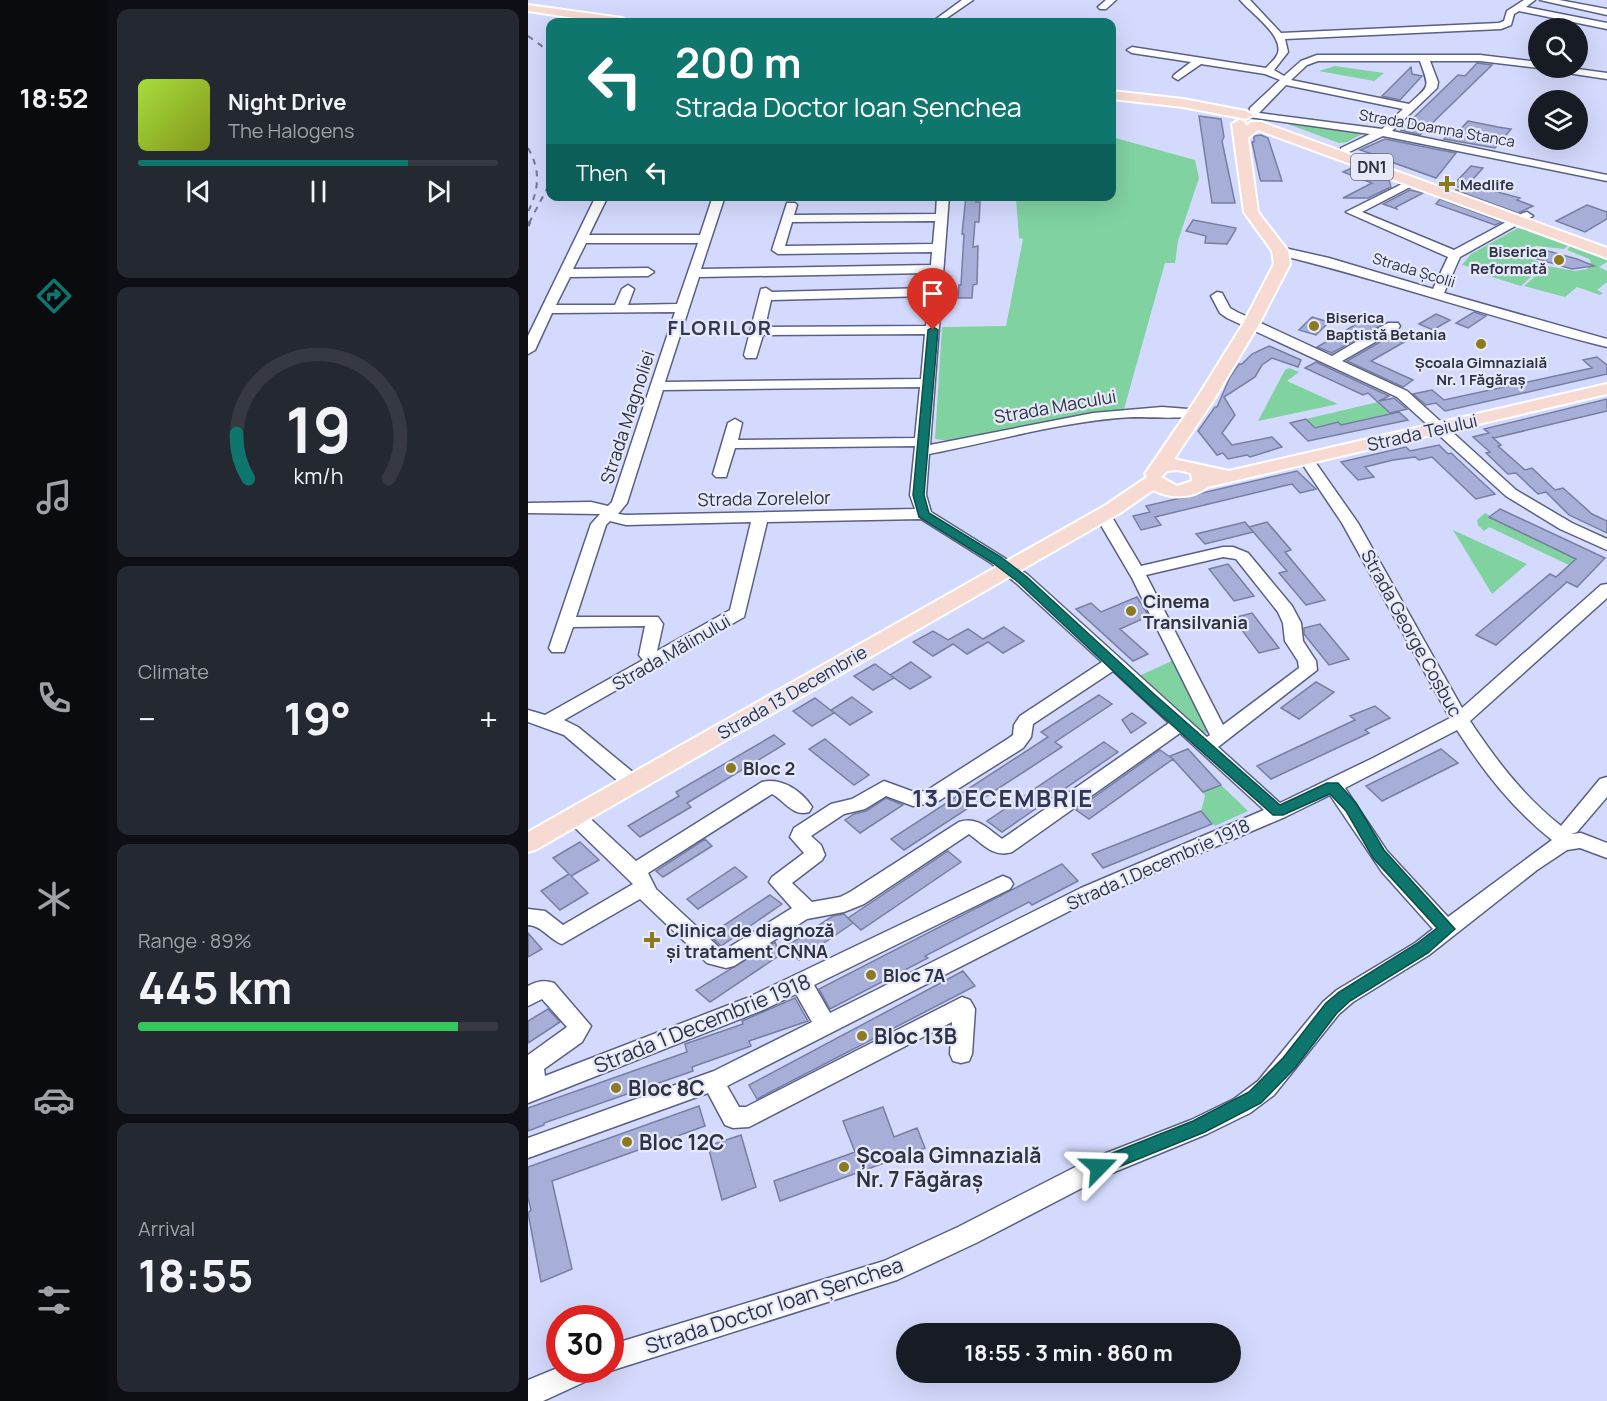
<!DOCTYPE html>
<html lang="en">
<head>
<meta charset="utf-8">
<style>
  :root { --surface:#171b24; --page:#242831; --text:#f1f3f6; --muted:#9ea1a6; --line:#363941; --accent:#0f766e }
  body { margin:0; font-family:Manrope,sans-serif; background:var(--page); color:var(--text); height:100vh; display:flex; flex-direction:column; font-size:22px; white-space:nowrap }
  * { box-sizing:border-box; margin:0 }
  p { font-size:20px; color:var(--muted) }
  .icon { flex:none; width:33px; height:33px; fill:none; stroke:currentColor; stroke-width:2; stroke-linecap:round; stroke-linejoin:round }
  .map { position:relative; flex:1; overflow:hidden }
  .panel { display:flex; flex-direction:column; gap:9px; padding:9px; background:#0d0f14; width:420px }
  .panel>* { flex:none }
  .top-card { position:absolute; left:18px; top:18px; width:570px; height:183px; border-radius:12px; box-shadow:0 6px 24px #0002; background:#0f766e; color:#fff; overflow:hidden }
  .controls { position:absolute; left:1000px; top:18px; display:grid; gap:12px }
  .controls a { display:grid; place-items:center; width:60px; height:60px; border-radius:50%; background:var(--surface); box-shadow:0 6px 24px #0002; font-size:30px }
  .speed { position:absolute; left:18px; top:1305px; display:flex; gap:12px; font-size:30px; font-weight:700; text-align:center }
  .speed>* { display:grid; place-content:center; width:78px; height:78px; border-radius:50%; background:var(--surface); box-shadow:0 6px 24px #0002; line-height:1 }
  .speed .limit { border:9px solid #d22; background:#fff; color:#111 }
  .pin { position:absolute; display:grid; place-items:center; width:51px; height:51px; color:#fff; margin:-62px -26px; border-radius:50% 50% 50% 0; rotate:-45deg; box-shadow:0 0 6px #0007 }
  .pin .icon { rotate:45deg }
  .me { position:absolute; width:66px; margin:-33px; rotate:68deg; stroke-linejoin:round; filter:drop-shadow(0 0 4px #0008) }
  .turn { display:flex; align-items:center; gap:21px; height:126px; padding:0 30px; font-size:27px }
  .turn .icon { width:78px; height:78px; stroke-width:2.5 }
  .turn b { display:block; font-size:42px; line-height:51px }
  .then { display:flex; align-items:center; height:57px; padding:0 30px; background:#0003; gap:12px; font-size:22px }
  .big { font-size:45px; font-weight:700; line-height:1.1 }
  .panel .widget { flex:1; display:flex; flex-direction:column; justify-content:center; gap:9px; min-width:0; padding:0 21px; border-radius:12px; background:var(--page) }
  .panel .dial { align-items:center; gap:0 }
  .dial svg { height:156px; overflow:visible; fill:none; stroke:var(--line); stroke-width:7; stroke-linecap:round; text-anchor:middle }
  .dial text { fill:var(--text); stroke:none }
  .song { display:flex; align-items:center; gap:18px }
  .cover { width:72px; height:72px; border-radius:9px; background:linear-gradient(135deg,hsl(80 70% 55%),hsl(70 70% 35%)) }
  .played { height:6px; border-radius:3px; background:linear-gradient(90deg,var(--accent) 75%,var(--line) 75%) }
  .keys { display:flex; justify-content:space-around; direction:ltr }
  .heat { display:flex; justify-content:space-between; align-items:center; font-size:33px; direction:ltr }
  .charge { height:9px; border-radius:4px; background:linear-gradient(90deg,#34c759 89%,var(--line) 0) }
  .trip { position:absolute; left:368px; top:1323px; width:345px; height:60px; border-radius:30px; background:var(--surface); box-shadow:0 6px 24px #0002; font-weight:700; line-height:60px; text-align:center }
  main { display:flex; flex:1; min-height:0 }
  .tabs { display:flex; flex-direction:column; width:108px; justify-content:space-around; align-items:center; background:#090b0e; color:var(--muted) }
  .tabs .icon { width:42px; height:42px }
  .tabs .active { color:var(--accent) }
  .tabs b { font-size:27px; color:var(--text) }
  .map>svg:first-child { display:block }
  .green { fill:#81d2a1 }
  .building { fill:#a7afd8; stroke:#777ea4; stroke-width:1.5 }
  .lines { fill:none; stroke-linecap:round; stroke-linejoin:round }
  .minor-casing { stroke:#5a6085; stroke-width:3 }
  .major-casing { stroke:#fff; stroke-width:4 }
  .minor { fill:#fff; fill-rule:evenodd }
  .major { fill:#f7dbd3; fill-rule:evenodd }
  .rail-far1 { stroke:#73778f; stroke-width:2; stroke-dasharray:6 6; stroke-linecap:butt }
  .rail { stroke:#73778f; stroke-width:3; stroke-dasharray:8 8; stroke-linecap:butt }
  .route { fill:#0f766e; stroke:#0a4d48; stroke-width:1.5 }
  .poi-dot { fill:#8d7a1f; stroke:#e5e9fa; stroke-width:2 }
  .labels { text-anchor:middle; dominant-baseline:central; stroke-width:4.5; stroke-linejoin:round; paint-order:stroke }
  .far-street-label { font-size:15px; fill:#2f3242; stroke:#e5e9fa }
  .far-poi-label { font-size:15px; font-weight:bold; fill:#2f3242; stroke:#e5e9fa; text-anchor:start }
  .shield { fill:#e5e9fa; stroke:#666979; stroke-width:1.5 }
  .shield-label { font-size:16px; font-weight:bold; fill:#2f3242 }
  .street-label { font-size:18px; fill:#2f3242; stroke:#e5e9fa }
  .poi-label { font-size:18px; font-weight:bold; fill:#2f3242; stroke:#e5e9fa; text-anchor:start }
  .far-district-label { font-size:20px; font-weight:bold; letter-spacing:1.5px; fill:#313658; stroke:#e5e9fa }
  .near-street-label { font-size:21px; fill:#2f3242; stroke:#e5e9fa }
  .near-poi-label { font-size:21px; font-weight:bold; fill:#2f3242; stroke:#e5e9fa; text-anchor:start }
  .district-label { font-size:24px; font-weight:bold; letter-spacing:1.5px; fill:#313658; stroke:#e5e9fa }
</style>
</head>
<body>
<main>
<nav class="tabs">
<b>18:52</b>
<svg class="icon active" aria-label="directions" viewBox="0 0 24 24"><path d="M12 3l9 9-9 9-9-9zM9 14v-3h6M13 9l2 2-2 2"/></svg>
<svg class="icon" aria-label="music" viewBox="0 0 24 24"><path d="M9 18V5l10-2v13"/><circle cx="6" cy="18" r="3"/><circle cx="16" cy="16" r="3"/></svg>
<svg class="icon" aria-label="phone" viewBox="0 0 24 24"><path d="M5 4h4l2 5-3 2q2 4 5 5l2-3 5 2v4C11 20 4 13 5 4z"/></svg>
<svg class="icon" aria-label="climate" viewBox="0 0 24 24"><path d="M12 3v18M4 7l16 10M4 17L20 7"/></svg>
<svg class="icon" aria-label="car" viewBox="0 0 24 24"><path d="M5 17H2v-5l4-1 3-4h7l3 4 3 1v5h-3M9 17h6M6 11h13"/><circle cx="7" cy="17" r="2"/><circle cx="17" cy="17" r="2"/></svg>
<svg class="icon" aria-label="filters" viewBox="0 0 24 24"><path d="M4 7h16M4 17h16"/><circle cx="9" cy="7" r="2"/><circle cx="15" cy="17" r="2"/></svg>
</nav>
<section class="panel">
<div class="widget">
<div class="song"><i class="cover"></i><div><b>Night Drive</b><p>The Halogens</p></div></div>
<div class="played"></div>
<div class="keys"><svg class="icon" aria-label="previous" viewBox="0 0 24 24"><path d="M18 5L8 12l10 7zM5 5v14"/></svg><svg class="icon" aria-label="pause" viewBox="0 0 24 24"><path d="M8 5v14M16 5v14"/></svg><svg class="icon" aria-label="next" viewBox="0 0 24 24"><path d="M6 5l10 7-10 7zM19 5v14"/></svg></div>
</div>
<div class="widget dial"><svg viewBox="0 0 100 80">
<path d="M14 69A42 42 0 1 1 86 69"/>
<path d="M14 69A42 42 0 0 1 8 46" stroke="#0f766e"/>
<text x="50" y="56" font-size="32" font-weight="700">19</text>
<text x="50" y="72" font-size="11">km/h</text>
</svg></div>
<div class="widget"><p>Climate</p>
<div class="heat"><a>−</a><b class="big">19°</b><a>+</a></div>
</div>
<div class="widget"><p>Range · 89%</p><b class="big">445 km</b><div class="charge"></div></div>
<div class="widget"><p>Arrival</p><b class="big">18:55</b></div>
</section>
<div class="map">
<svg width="1079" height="1401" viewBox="0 0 1079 1401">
  <rect width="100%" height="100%" fill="#d4dafd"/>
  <path class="green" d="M807,66L856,73L846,81L791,71Z
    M757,123L836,133L819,142L811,143Z
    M584,137L667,160L671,178L650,241L647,263H637L596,409L423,441L407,439L414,327L478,326L495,239L491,238L488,197L584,196Z
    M990,228L1001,230L1041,245L1036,249L1009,246L997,249L996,251L1003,259L1017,264L993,286L945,271L947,268L934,265L943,254Z
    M1043,245L1079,259V262L1071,267L1079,271V282L1069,290L1075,293L1072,295L1049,287L1037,297L996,286L1019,266L1047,271L1059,269L1063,262L1061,259L1039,250Z
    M761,368L771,372L759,381L810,404L730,421L757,370Z
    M850,402L863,414L813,425L810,422L787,428L778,419Z
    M957,513L962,516L961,517L1050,557L1041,565L961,527L956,531L950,525L949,520Z
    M925,530L999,564L964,594Z
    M648,659L681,731L680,733L672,732L611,676Z
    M693,785L720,811L687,826L673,811L677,796L675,792Z"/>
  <path class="building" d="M949,63L964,65L892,135L873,130L930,75L937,76Z
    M883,67L884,74L894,76L872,100L854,96Z
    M671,116L693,119L696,137L694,141L707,203H684Z
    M940,121L970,127L983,129L967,148L916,139L923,132L929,133Z
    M733,135L740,138L754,181H733L732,179L724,142H726V136Z
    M857,139L907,149L928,153L908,178L855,159L856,164L843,160L850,156L832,150Z
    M943,166L955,168L936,189L925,185Z
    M826,167L861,180L863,187L840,198H815L844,183L815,172Z
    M951,187L992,198L989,200L1005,206L990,213L927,190L951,191Z
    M882,190L895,193L868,207L869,209L855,204Z
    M438,196H449L448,202H452L451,222H447L445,247L450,246L449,284L445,285L444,298H430L431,285H433L436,234H434Z
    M912,199L974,222L967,225L908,204Z
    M1059,205L1079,212V219L1057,232L1028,221Z
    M665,220L708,228L707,231L699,244L677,243L678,236L658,231Z
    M1016,250L1049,259L1066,266L1044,269L1006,258Z
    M946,312L958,316L940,328L928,323Z
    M908,314L922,320L905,330L891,324Z
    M842,316L854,321L852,322L855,324L804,353L789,347Z
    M784,317L801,322L788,335L771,330Z
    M871,331L885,337L843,361L885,380L875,387L819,361Z
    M741,346L773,360L770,367L744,358L734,365L727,377L696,397L707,415L694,433L704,445L744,437L754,447L722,457L719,455L700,459L695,453L689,455L670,431L687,407H689L702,377L711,364H714L724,354Z
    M1069,357L1079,365V374L917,411L908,403L898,405L885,394L904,390L916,400L1064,368L1055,360Z
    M788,362L861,396L851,401L866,398L879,409L862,413L840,393L835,395L777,368Z
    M1079,399V411L966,438L964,437L973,445L970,446L997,470L1004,468L1027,490L1035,488L1064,514L1079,521V533L1041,515L1018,492L1010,494L988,473L980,474L958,453L962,452L945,437L961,433L956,429Z
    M871,412L880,420L780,441L762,423L778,419L787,428L810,422L813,425Z
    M911,445L920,454L923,453L967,494L948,499L904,457L891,460L887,457L865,460L837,467L846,477L830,480L813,462L878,447L882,451Z
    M769,471L788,489L772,493L764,484L755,486L627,517L633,525L613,530L605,516L622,512L618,506Z
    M972,509L1077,558L1049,587L1039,582L968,645L948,635L1022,574L1028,577L1048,559L961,517Z
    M717,522L725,532L677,544L668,534Z
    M739,522L763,550L757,552L797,600L778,605L751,573L759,571L721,527Z
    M700,564L726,596L706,601L681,569Z
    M609,597L621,616L592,629L620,654L605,661L548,609L563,603L573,612Z
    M724,613L751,648L731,653L705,618Z
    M792,624L821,659L801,665L776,634V628Z
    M476,627L496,641L475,653L460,642L439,654L425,644L405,656L385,642L405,631L420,640L440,629L455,639Z
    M383,662L403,677L382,689L362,675Z
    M347,664L366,678L345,690L326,676Z
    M788,682L806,692L771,719L753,708Z
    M571,695L584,704L527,742L534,747L376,850L363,839L520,737L513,732Z
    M324,697L344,712L322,725L303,710Z
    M287,698L306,713L284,726L265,711Z
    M847,706L862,718L837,730L841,733L743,779L729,766L827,720L822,716Z
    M604,713L618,723L603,733L594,720Z
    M246,735L257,744L159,803L163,807L112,837L100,826L151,796L148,792Z
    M297,739L341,775L326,785L281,749Z
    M576,742L590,752L474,832L459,821Z
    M660,749L693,785L675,792L642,756Z
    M913,749L930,763L854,801L838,786Z
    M632,750L645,759L561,819L548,810Z
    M358,798L375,805L332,833L317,820L326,814L338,811Z
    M673,811L684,824L575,868L564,854Z
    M177,839L184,846L135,877L128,871Z
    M52,842L71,860L43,876L60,893L32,910L13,891L41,874L25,858Z
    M420,851L433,862L333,930L320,918Z
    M534,864L550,881L504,905L501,902L397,956L400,958L302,1009L291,989Z
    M207,867L219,877L170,909L159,899Z
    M242,895L254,904L193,946L181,935Z
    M316,914L325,923L271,960L257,947L305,916Z
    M0,933L14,949L0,957Z
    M247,942L252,955L182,1002L168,990Z
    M435,971L447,986L229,1099L221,1085Z
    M267,998L280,1021L221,1041L223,1046L164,1067L165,1071L16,1123V1125L0,1131V1108L159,1052L157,1044L215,1024L214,1021Z
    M20,1009L32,1022L0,1043V1021Z
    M171,1106L177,1126L24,1181L44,1269L13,1282L0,1213L3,1210L0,1198V1167Z
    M355,1107L366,1137L389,1128L397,1148L252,1201L246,1181L327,1152L315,1121Z
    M213,1135L228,1187L194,1200L180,1146Z"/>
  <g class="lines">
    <g class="minor-casing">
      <path id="minor" d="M434,0H445L413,22H404Z
        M578,0H588L578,9H572L570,7Z
        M712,0H722L753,33L971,23L976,21L979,11L996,0H1007L998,7L1079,23V29L991,11L986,14L983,25L973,29L757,39L760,52L746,70L756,76L773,61L789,55H952L1011,62L1013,68H1011L952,61H902L910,82L909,88L864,131L1079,175V181L855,136L821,152H813V148L842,134L721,117L722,108L752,80L737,74L673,64L650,80L645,77L646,75L663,62L604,53L599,50L604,47L738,68C742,63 748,59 750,53C755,35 723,13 712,0ZM790,61H892C902,89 902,85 881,104L763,80L779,65ZM758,85L875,109L854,129L731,113Z
        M1012,0H1031L1079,9V15Z
        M1021,68H1042L1079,73V79L1026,71Z
        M884,179L890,182L888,184L834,212L926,250L995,213L999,212L1005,216L932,257L916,293L1079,339V347C968,319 859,281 748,254L746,251L752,247L801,258L905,289L920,257L818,212Z
        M68,196H80L61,235H172L185,196H197L173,269L403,265L404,252L250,254L244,250L259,203H267L269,205L266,215L408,214L409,196H421L402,445L565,413L634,407L673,410L675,413C669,420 617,417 604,417C535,421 468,441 401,454L398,495L403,512L475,557L500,575L679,737L682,735L604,578L567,515L575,510L581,512L613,566L695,547H705L720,553L764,606L773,623L775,641L788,661L789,670L690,747L752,803L845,758L922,718L814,523L771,459L773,456H783L830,523L934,708L1073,585L1079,584V598L942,721C968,760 996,797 1033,826L1072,779L1079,777V797L1049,832L1043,834L1053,833L1079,843V858L1052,848L1039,850L1009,870L901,955L825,1002L811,1014L746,1095L722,1113L679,1134L579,1175L448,1243L369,1280L82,1371L78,1370H82V1345L356,1261L430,1227L563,1159L663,1120L706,1099L730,1081L795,1002L809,990L887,943L905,929L854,872L802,795L757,817L567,898L199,1086L211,1107H218L434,997L442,1000L447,1009L444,1054L441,1061L433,1063L425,1061L422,1054L424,1022L221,1127L205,1128L197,1125L180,1093L0,1158V1138L186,1071L284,1022L268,994L235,1010L0,1103V1055L39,1027L14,999L0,1006V986C9,981 16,980 26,983L63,1026L54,1042L16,1069L17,1076L219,998L468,879L475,876L482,879L485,884L482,889L286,985L302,1013L553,888L736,810L652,733L484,852C465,858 455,844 441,834L336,904L316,912L279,919L206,966L198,968L179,963L112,899L34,944C22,940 13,925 0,925V909L17,911L35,925L105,884L40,821L37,816L40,811L47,809L54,811L108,861L234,782C253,777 274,791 284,807L281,812C265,817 257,801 244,794L120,873L128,889L195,951L264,908L241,882L244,877L276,853L262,837L266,828L303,804L324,799L356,781L386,792L398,791L481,738L485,735L486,725L492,716L574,662L488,583L463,563L393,519L239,522L216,617L36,720L50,727L112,778L115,783L112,788L105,790L98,788L36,735L0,722V710L17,715L115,660L111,655L117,626L45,627L36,652H24L21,648L63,524L72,514L0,513V503L63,502L80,506L84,502L147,312L24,313L7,350L0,354V336ZM407,221L405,244L257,246L264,222ZM58,243H170L149,304L100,305L106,289L100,285L94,289L87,305H28L42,277L120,276L126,272L120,268L45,269ZM402,273L401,288L244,292L238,288L233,289L216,355L218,358H228L235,335L397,334L393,379L137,382L171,277ZM400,296L398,326L237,327L243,300ZM392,387L387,438L210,440L214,423L207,419L200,423L185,474L188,477H198L207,448L387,446L382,495L387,509L98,515L90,514L99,503L135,390ZM82,521L98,525L223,522L202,610L129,651L135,624L130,617H48L78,525ZM695,557L708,559L750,612L755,623L757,641L770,661L771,668L695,725L618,575ZM585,671L641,723L474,839C460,829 450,816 431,822L322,892L312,897L284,902L264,883L294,860L297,855L293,845L283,836L316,814L337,809L358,796L385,806L409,802L495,748L503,737L505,724ZM929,730C956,772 984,808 1024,840L920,917L859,851L817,788Z
        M689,292L694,293L702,308L709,312L804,356L860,323H870L872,326L870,329L814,361L879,391L988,490L1044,523L1079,539V550L1032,529L978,496L869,397L699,318L692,313L683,296Z
        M32,1367V1370H67L63,1379L15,1401H0V1380Z"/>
    </g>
    <g class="major-casing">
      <path id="major" d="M0,5L94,18L100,22H74L0,11Z
        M584,91L655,99L718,111L725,115L718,119L655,107L584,99Z
        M711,120L716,121L718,126L723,122H733L1079,248V258L730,130L720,138L730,212L760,251L762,264L731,324L685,401L646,459L701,471L1079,384V394L680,487C664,499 642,499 625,490L592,513L9,849L0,852V832L578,505L619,477L617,474L667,401L715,324L746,264L744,251L716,212L704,124ZM649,470L663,473L664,481L649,486L633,477L639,471Z"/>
    </g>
    <use href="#minor" class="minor"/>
    <use href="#major" class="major"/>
    <path class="rail-far1" d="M0,36L22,52
      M0,148C13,171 11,189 0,212
      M1,223L22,183"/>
    <path class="rail" d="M0,226L2,222"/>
  </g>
  <path class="route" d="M405,327L410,330L396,495L401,513L473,557L499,577L626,694L752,805L799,783H810L828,803L856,850L927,929L900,953L822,1001L809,1013L767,1068L733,1103L677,1132L571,1175L564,1173L562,1167L564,1161L665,1121L721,1092L755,1058L798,1003L811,992L888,944L909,928L845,858L818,811L802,794L755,815H745L616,700L490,582L465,563L391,517L385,495L400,330Z"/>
  <g class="poi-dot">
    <path d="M916 175h6v6h6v6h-6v6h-6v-6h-6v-6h6z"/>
    <circle cx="1031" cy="260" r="6"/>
    <circle cx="786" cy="326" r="6"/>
    <circle cx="953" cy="344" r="6"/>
    <circle cx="603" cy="611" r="6"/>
    <circle cx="203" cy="768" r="6"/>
    <path d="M121 931h6v6h6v6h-6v6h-6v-6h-6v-6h6z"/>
    <circle cx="343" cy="975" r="6"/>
    <circle cx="334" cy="1036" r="6"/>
    <circle cx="88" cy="1088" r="6"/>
    <circle cx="99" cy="1142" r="6"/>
    <circle cx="316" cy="1167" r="6"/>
  </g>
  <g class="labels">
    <g class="far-street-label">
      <text transform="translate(909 128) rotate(10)">Strada Doamna Stanca</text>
      <text transform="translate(886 270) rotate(17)">Strada Școlii</text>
    </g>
    <g class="far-poi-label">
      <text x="932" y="184">Medlife</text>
      <text x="1019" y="251" text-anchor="end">Biserica<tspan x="1019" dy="17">Reformată</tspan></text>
      <text x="798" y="317">Biserica<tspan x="798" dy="17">Baptistă Betania</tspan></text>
      <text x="953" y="362" text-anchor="middle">Școala Gimnazială<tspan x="953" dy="17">Nr. 1 Făgăraș</tspan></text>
    </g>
    <rect class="shield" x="823" y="154" width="42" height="26" rx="4.5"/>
    <g class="shield-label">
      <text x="844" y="167">DN1</text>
    </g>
    <g class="street-label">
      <text transform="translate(527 406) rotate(-10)">Strada Macului</text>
      <text transform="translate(99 417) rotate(-72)">Strada Magnoliei</text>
      <text transform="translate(894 432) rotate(-13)">Strada Teiului</text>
      <text transform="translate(236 498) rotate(-1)">Strada Zorelelor</text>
      <text transform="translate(884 633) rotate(61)">Strada George Coșbuc</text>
      <text transform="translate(143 652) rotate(-30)">Strada Mălinului</text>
      <text transform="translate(264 692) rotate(-30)">Strada 13 Decembrie</text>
      <text transform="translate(630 864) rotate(-24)">Strada 1 Decembrie 1918</text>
    </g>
    <g class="poi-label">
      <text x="615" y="601">Cinema<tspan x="615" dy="21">Transilvania</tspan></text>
      <text x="215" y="768">Bloc 2</text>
      <text x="138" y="930">Clinica de diagnoză<tspan x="138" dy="21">și tratament CNNA</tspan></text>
      <text x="355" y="975">Bloc 7A</text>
    </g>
    <g class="far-district-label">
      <text x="192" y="327">FLORILOR</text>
    </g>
    <g class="near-street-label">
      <text transform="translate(174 1023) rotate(-22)">Strada 1 Decembrie 1918</text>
      <text transform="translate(246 1305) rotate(-18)">Strada Doctor Ioan Șenchea</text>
    </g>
    <g class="near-poi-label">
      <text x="346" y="1036">Bloc 13B</text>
      <text x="100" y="1088">Bloc 8C</text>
      <text x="111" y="1142">Bloc 12C</text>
      <text x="328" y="1155">Școala Gimnazială<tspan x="328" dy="24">Nr. 7 Făgăraș</tspan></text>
    </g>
    <g class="district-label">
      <text x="475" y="797">13 DECEMBRIE</text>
    </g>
  </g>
</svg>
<div class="controls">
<a><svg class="icon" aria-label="search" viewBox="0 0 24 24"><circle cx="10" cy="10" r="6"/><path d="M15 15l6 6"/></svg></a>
<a><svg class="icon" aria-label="layers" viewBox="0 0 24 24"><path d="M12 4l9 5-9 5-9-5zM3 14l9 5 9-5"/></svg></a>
</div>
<div class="speed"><div class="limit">30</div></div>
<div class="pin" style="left:405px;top:330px;background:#d93025"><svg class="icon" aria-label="arrive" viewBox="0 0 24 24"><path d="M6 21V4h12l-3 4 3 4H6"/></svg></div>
<svg class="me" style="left:571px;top:1167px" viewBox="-20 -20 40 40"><path d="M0-17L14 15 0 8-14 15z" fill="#0f766e" stroke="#fff" stroke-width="4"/></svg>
<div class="trip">18:55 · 3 min · 860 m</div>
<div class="top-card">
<div class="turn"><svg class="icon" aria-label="left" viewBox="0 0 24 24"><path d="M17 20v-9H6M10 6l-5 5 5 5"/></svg><div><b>200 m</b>Strada Doctor Ioan Șenchea</div></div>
<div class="then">Then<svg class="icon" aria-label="left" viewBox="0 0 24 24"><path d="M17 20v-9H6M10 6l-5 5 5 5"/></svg></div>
</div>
</div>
</main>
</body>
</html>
